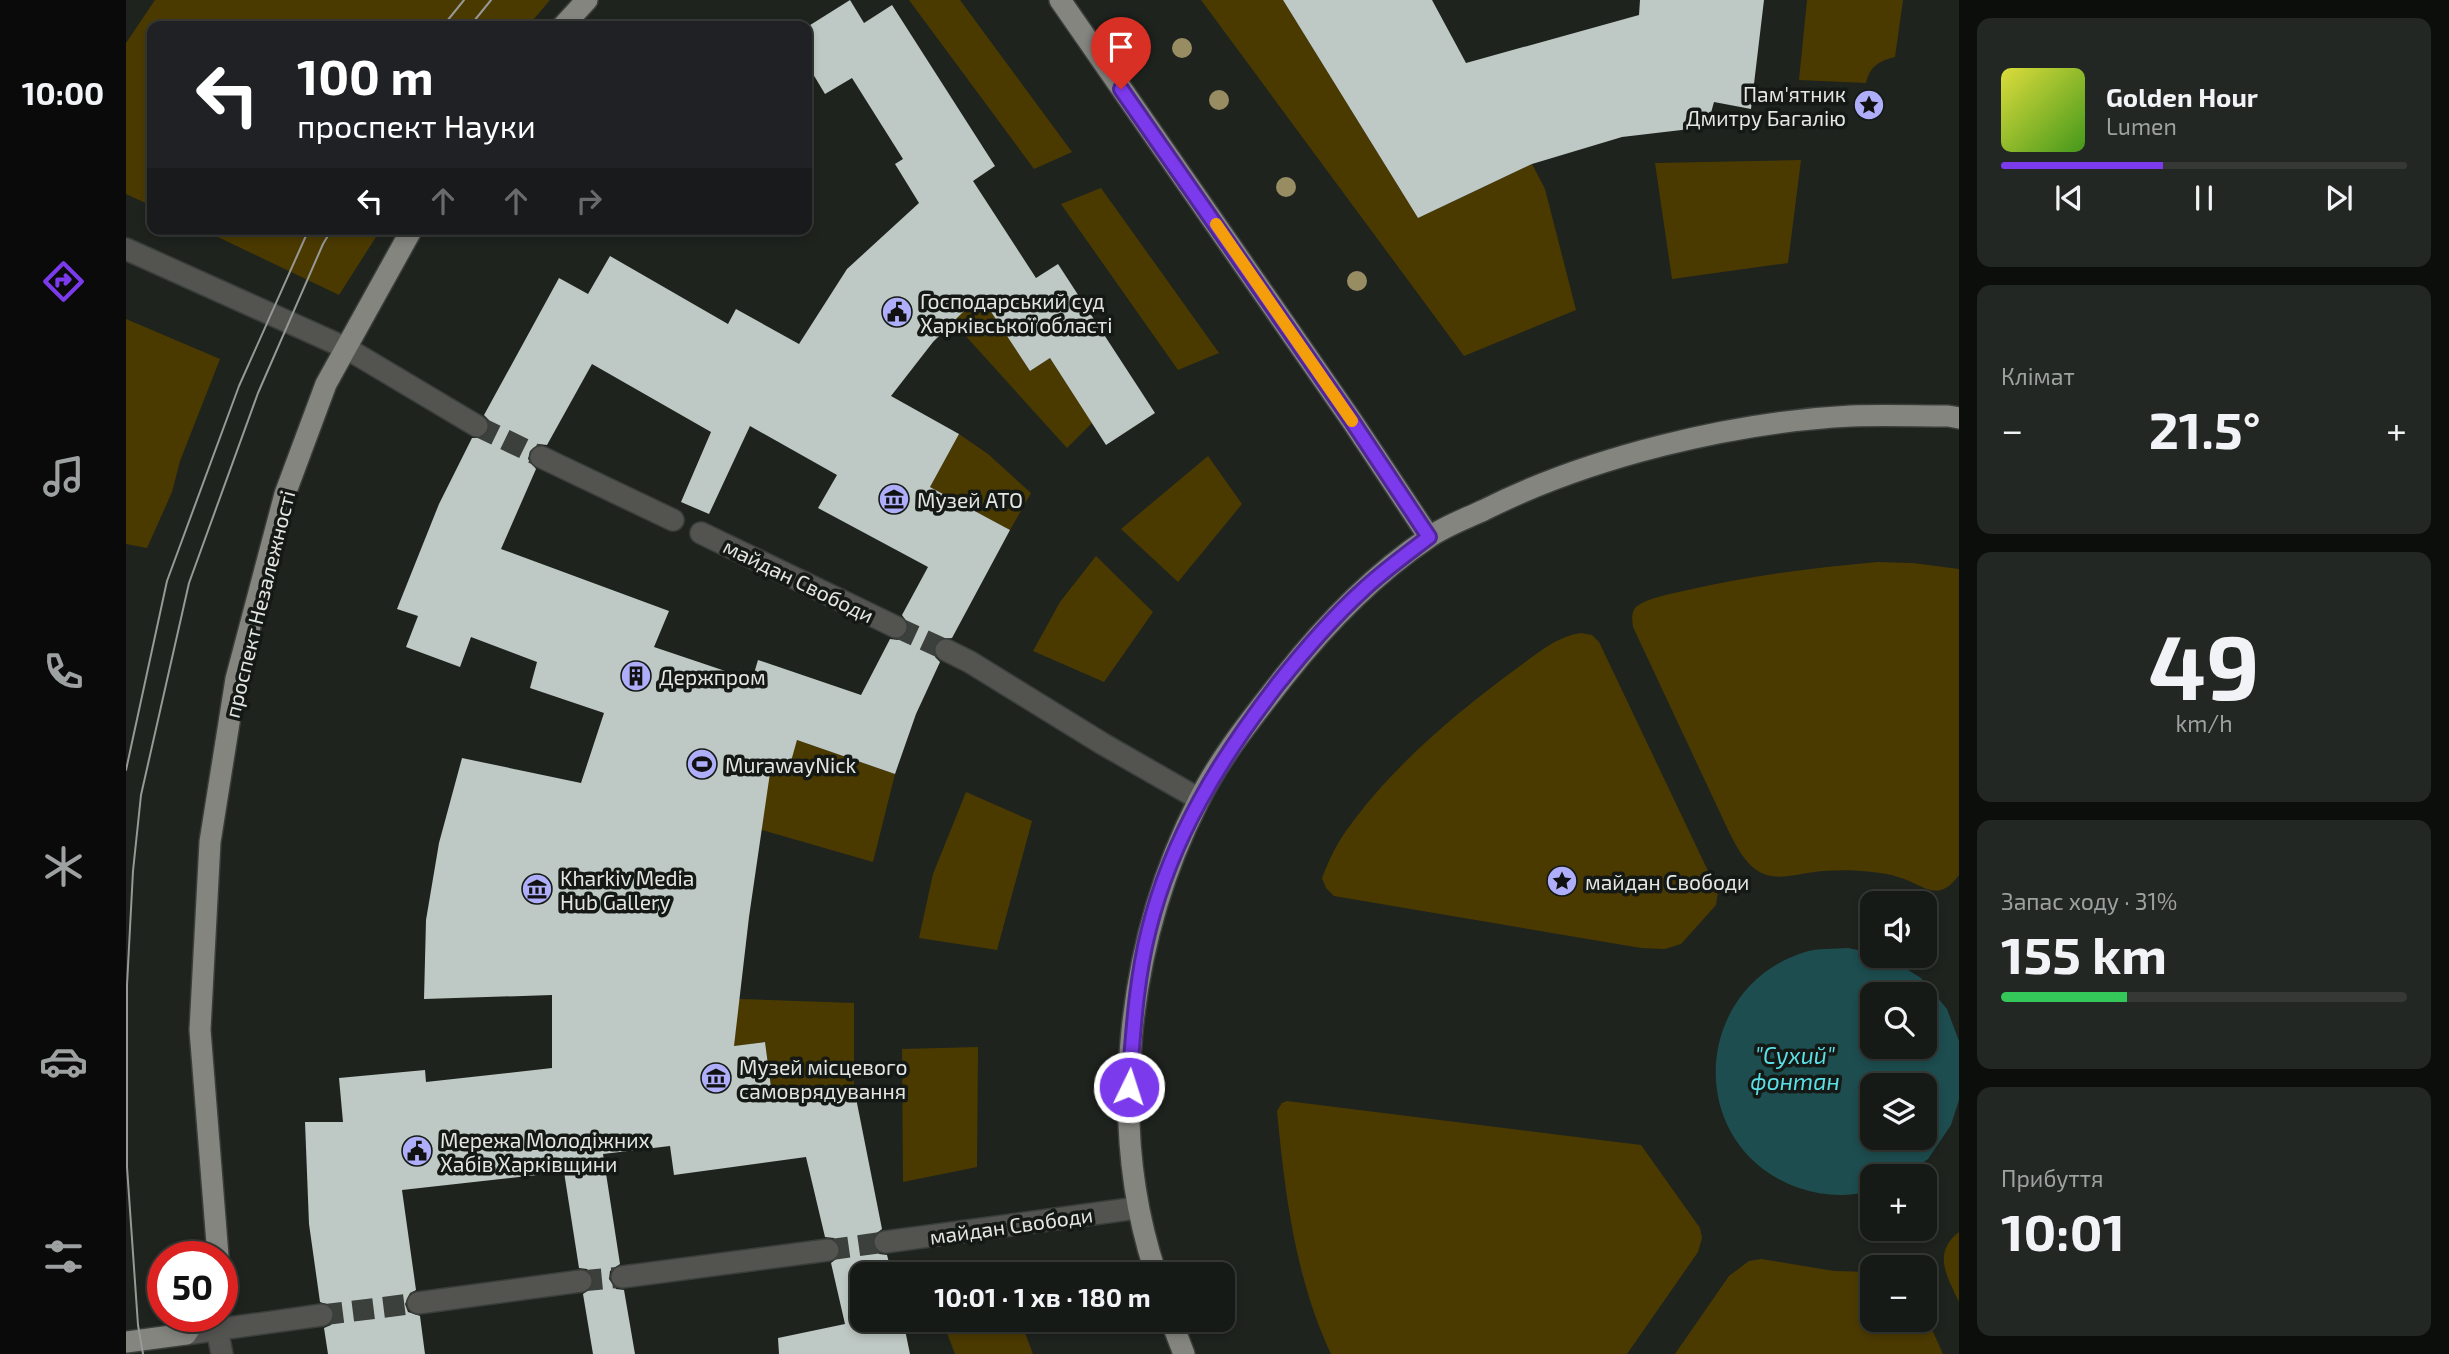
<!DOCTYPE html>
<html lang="uk">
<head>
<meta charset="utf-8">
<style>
  :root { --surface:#161a16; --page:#232723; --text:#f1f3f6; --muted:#9ea1a1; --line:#353835; --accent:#7c3aed }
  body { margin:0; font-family:"Exo 2",sans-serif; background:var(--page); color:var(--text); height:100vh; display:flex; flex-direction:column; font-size:26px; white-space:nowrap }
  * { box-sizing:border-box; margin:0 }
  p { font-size:23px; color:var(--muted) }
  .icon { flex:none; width:38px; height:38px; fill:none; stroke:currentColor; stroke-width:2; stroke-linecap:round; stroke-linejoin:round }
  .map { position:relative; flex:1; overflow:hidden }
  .side { display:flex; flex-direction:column; gap:18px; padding:18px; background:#0c0e0c; width:490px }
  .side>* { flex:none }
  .banner { position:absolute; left:21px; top:21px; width:665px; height:214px; border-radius:14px; box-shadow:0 4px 10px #0003,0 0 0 2px var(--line); background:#202124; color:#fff; overflow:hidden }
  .fabs { position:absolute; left:1734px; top:891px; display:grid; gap:14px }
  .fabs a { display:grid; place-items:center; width:77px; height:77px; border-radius:14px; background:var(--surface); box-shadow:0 4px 10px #0003,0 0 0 2px var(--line); font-size:35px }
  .speed { position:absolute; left:21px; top:1241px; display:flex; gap:14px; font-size:35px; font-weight:700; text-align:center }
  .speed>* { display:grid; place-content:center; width:91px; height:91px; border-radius:50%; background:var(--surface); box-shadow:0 4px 10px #0003,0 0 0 2px var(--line); line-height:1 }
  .speed .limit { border:10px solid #d22; background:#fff; color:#111 }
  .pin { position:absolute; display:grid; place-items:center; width:60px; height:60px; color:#fff; margin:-72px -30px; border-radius:50% 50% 50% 0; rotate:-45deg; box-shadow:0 0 7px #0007 }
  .pin .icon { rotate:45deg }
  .me { position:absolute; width:77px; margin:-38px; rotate:4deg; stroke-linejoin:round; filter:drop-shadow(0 0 5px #0008) }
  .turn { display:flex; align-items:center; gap:24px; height:147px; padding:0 35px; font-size:32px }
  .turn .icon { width:91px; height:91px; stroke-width:2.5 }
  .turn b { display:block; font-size:49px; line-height:60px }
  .lanes { display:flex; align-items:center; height:66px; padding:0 35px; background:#0003; justify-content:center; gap:35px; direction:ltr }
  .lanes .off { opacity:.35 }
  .big { font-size:52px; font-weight:700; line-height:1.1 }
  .side .card { flex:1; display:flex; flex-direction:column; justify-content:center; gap:10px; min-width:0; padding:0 24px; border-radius:14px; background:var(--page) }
  .side .dial { align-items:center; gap:0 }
  .dial b { font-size:91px; line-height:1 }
  .song { display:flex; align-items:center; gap:21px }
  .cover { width:84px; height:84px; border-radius:10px; background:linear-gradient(135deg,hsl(60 70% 55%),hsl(100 70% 35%)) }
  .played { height:7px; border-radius:4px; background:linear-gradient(90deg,var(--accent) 40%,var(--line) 40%) }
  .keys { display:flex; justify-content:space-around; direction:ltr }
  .heat { display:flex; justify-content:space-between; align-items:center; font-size:38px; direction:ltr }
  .charge { height:10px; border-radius:5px; background:linear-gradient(90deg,#34c759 31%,var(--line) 0) }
  .trip { position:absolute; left:724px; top:1262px; width:385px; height:70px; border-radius:14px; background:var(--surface); box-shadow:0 4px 10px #0003,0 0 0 2px var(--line); font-weight:700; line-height:70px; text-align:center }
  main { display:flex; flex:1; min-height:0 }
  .tab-bar { display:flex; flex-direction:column; width:126px; justify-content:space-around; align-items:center; background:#090a09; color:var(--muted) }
  .tab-bar .icon { width:49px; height:49px }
  .tab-bar .selected { color:var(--accent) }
  .tab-bar b { font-size:32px; color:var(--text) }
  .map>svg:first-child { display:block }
  .green { fill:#4b3a00 }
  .water { fill:#1d4d4f; fill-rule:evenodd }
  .building { fill:#bec8c4; fill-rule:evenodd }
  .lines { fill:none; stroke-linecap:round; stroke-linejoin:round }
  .minor-tunnel { stroke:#3c403c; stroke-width:21; stroke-dasharray:21 10; stroke-linecap:butt }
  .minor-casing { stroke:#3a3e3a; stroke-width:24 }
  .major-casing { stroke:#3a3e3a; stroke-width:24 }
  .minor { stroke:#535350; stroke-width:21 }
  .major { stroke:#84857f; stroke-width:21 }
  .tram { stroke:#969996; stroke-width:2 }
  .tree { fill:#988c63 }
  .route-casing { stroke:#51269a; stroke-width:18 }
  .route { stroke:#7c3aed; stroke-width:12 }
  .slow { stroke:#f59e0b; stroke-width:12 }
  .labels { text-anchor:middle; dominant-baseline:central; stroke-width:7; stroke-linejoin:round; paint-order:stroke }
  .poi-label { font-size:21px; fill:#e3e6e3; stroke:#151915; text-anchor:start }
  .street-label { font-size:21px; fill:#e3e6e3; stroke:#151915 }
  .water-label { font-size:23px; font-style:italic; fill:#5adfe7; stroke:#151915 }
</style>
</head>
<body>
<main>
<nav class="tab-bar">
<b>10:00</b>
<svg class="icon selected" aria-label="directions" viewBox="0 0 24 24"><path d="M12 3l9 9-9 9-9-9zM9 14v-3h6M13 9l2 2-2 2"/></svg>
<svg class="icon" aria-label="music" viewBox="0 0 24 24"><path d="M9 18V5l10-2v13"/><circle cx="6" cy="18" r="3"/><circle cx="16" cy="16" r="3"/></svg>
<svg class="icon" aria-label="phone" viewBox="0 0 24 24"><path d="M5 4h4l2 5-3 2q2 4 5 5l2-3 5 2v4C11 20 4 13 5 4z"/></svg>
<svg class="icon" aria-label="climate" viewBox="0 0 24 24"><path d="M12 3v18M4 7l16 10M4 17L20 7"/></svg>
<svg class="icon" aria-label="car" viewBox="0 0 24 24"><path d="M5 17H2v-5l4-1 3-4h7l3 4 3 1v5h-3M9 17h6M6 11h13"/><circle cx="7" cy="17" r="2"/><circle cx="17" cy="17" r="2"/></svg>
<svg class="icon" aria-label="filters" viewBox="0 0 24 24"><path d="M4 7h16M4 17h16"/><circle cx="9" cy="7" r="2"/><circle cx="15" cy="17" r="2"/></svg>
</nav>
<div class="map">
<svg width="1833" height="1354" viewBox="0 0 1833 1354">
  <rect width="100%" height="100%" fill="#1e231e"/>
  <path class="green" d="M29,0H424L402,26H26V206L0,194V43Z
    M783,0H834L946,152L908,169Z
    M1075,0H1157L1292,218L1406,164L1419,189L1450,310L1338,356Z
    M1681,0H1777L1769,57C1753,61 1744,66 1740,83L1673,80Z
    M1675,160L1662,263L1546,279L1529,163Z
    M975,188L1093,353L1052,370L935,204Z
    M75,229H255L213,295Z
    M850,289L904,371L924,358L966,423L941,448L827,322L843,306Z
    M0,319L94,359L54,461L46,492L21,548L0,544Z
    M833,434L862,454L905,493L884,530L804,487Z
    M1082,456L1116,504L1052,582L995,529Z
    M970,556L1027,612L978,682L907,651L934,602Z
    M1751,562L1787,563L1833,569V875C1811,905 1798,884 1772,877C1764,874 1754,873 1746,872C1730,870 1713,870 1697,871C1679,872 1655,881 1638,874C1621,867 1612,849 1604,834L1507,627C1506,620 1505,611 1511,606C1522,598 1544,594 1557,591C1621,576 1685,568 1751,562Z
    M1455,633L1466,635L1473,642L1592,892L1590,905L1555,944L1539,949L1515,948L1208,896L1200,888L1196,878C1202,862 1210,845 1220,831C1266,766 1331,712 1394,666C1413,652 1432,636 1455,633Z
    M671,740L769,774L747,862L581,814L602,752L661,772Z
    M840,792L906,821L871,950L793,938L807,874Z
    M613,999L728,1003V1088L647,1102L639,1042L531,1056Z
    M852,1047L851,1167L777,1182L776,1049Z
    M1161,1101L1515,1145L1574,1228L1576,1238L1572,1252L1501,1354H1205C1169,1277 1159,1194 1151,1111L1156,1103Z
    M1833,1232V1302C1821,1276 1806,1253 1833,1232Z
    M1635,1259L1708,1271L1746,1272V1320H1799V1314L1817,1354H1549L1603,1276L1623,1261Z
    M816,1320H894L907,1354H829Z"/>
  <path class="water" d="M1722,948L1746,953V956L1761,957L1795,978L1821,1009L1833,1041V1100L1825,1125L1802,1159L1778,1176H1746V1190C1723,1198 1697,1196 1673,1188C1558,1148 1564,988 1679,952C1692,948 1708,949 1722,948ZM1746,994H1799V1046H1746ZM1746,1085H1799V1138H1746Z"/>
  <path class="building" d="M724,0L738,23L766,5L869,166L847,181L910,278L932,264L1029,413L980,445L924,358L904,371L854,295L807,342L765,396L833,434L804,487L884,530L826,638L813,639L808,645L809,657L814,662L790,714L769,774L671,740L662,772L645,766L623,917L608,1046L639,1042L647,1102L728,1088L756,1229L747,1236L746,1244L753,1254L761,1255L766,1274H737V1320H777L784,1354H653L652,1338L719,1324L705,1263L714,1256L715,1248L708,1238L699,1237L680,1157L548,1175L544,1146L477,1154L494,1264L484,1271L483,1279L490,1289L498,1290L509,1354H467L457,1294L467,1287L468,1279L461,1269L453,1268L438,1172L276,1190L290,1290L284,1293L279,1304L282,1312L294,1316L299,1354H202L198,1328L205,1325L209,1314L206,1306L194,1302L183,1224L179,1122H217L213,1078L299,1070L300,1082L426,1068V995L298,999L300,920L313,843L336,758L455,783L478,713L404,688L411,662L345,637L334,667L280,647L292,616L271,609L313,504L346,438H357L363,432V420L358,415L433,278L462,294L484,256L602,324L610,309L673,344L721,269L793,203L769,164L777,159L726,78L699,94L681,64V27ZM466,364L585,432L555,502L583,514L624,426L711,475L692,508L802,567L776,615L783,625L781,633L772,640L764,639L735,695L632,660L626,680L528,647L543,611L375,549L410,469L402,459L404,451L413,444L421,445Z
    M1157,0H1306L1340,63L1513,15L1514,0H1638L1625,109L1588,102L1581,127L1496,137L1406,164L1292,218Z"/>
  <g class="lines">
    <path class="minor-tunnel" d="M351,426L415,457
      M770,627L820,650
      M702,1250L759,1242
      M455,1281L496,1277
      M196,1315L292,1303"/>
    <g class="minor-casing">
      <path id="minor" d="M0,249L220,348L351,426
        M415,457L547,520
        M575,533L770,627
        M820,650L844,662L977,744L1073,799
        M759,1242L1011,1208
        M496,1277L702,1250
        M292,1303L455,1281
        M91,1329L96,1354
        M60,1334L196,1315"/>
    </g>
    <g class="major-casing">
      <path id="major" d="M934,0L1226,421L1303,537
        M437,26L461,0
        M92,1256L74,1030L84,842L110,679L159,494L200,384L286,229
        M1030,1274C980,1125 1001,942 1072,802C1094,757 1127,717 1158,677C1199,625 1247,575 1302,538C1319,526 1339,519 1358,510C1463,457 1607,422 1725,416C1757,415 1790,416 1822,416L1833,418
        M1045,1320L1058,1354
        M0,1342L60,1334L71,1316"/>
    </g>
    <use href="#minor" class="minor"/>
    <use href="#major" class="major"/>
    <path class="tram" d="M317,26L338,0
      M344,26L365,0
      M0,770L41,581L113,386L183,229
      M17,1354L12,1325L1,1167V985L7,871L15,795L63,583L132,393L197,244L206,229"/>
  </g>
  <g class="tree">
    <circle cx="1056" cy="48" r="10"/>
    <circle cx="1093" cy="100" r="10"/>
    <circle cx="1160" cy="187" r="10"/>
    <circle cx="1231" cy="281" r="10"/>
  </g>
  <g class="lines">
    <g class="route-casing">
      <path id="route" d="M995,89L1226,421L1303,537C1281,554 1257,571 1237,590C1205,619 1177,652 1151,685C1094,759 1046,837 1023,929C1010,980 1007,1035 1003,1087"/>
    </g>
    <use href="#route" class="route"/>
    <path class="slow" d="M1090,224L1226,421"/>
  </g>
  <defs>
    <g id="sight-disc" transform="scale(1.575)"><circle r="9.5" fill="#aeaefa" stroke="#151915"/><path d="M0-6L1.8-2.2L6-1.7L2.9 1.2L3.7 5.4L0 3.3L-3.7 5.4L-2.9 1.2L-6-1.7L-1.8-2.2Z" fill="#111"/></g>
    <g id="civic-disc" transform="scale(1.575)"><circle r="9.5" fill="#aeaefa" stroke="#151915"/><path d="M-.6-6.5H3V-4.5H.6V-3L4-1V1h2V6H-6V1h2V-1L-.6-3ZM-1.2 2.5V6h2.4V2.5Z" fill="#111"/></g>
    <g id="museum-disc" transform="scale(1.575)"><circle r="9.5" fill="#aeaefa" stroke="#151915"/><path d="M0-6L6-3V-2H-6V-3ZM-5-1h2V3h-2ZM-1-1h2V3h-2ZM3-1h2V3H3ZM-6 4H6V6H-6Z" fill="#111"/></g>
    <g id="building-disc" transform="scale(1.575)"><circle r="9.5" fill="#aeaefa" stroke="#151915"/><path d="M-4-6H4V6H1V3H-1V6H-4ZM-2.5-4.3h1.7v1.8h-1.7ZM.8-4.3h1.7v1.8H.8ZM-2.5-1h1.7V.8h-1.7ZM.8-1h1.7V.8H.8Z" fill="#111"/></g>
    <g id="stadium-disc" transform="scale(1.575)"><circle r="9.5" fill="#aeaefa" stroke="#151915"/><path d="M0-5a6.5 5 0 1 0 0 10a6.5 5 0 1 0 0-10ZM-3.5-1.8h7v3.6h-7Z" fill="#111"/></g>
  </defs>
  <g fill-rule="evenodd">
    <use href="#sight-disc" x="1743" y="105"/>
    <use href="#civic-disc" x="771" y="312"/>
    <use href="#museum-disc" x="768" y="499"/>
    <use href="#building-disc" x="510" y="676"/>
    <use href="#stadium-disc" x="576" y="764"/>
    <use href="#sight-disc" x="1436" y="881"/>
    <use href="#museum-disc" x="411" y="889"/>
    <use href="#museum-disc" x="590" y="1078"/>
    <use href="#civic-disc" x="291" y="1151"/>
  </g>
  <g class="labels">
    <g class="poi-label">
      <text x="1720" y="93" text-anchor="end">Пам'ятник<tspan x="1720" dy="24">Дмитру Багалію</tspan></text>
      <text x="794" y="300">Господарський суд<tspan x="794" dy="24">Харківської області</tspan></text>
      <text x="791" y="499">Музей АТО</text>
      <text x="533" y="676">Держпром</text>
      <text x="599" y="764">MurawayNick</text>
      <text x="434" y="877">Kharkiv Media<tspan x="434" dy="24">Hub Gallery</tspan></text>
      <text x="1459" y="881">майдан Свободи</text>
      <text x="613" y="1066">Музей місцевого<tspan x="613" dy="24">самоврядування</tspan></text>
      <text x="314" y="1139">Мережа Молодіжних<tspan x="314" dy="24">Хабів Харківщини</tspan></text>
    </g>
    <g class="street-label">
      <text transform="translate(673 580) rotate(26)">майдан Свободи</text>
      <text transform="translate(133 604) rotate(-76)">проспект Незалежності</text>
      <text transform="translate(885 1225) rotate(-8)">майдан Свободи</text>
    </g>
    <g class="water-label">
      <text x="1669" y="1055">"Сухий"<tspan x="1669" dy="26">фонтан</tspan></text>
    </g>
  </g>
</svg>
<div class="fabs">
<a><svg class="icon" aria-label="sound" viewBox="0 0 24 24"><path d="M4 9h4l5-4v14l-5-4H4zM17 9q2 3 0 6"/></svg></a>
<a><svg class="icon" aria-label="search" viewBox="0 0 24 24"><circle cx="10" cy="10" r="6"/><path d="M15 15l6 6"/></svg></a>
<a><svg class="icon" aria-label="layers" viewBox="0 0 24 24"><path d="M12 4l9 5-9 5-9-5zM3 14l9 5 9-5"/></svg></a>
<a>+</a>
<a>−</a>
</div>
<div class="speed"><div class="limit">50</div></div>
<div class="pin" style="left:995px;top:89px;background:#d93025"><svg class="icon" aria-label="arrive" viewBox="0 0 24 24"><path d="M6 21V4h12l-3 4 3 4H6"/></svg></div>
<svg class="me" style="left:1003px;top:1087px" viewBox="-20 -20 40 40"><circle r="17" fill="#7c3aed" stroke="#fff" stroke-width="3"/><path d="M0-11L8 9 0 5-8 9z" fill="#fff"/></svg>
<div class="trip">10:01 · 1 хв · 180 m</div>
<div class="banner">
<div class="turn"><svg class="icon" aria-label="left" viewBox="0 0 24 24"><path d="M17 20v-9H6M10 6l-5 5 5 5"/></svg><div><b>100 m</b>проспект Науки</div></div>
<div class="lanes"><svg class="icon" aria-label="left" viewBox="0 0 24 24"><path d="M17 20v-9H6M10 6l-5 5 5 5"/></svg><svg class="icon off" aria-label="ahead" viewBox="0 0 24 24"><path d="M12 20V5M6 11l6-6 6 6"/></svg><svg class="icon off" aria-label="ahead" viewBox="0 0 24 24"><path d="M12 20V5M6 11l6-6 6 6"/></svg><svg class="icon off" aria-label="right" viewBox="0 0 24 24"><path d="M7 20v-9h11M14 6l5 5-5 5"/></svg></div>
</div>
</div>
<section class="side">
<div class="card">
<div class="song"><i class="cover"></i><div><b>Golden Hour</b><p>Lumen</p></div></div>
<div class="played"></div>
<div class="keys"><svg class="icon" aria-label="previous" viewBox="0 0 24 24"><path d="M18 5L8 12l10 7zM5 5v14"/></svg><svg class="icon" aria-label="pause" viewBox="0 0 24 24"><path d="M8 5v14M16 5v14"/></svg><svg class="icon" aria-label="next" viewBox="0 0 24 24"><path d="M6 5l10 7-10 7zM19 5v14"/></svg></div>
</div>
<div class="card"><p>Клімат</p>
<div class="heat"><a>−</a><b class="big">21.5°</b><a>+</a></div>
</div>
<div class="card dial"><b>49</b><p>km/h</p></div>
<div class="card"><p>Запас ходу · 31%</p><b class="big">155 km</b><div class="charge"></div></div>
<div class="card"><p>Прибуття</p><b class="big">10:01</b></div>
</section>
</main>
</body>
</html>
